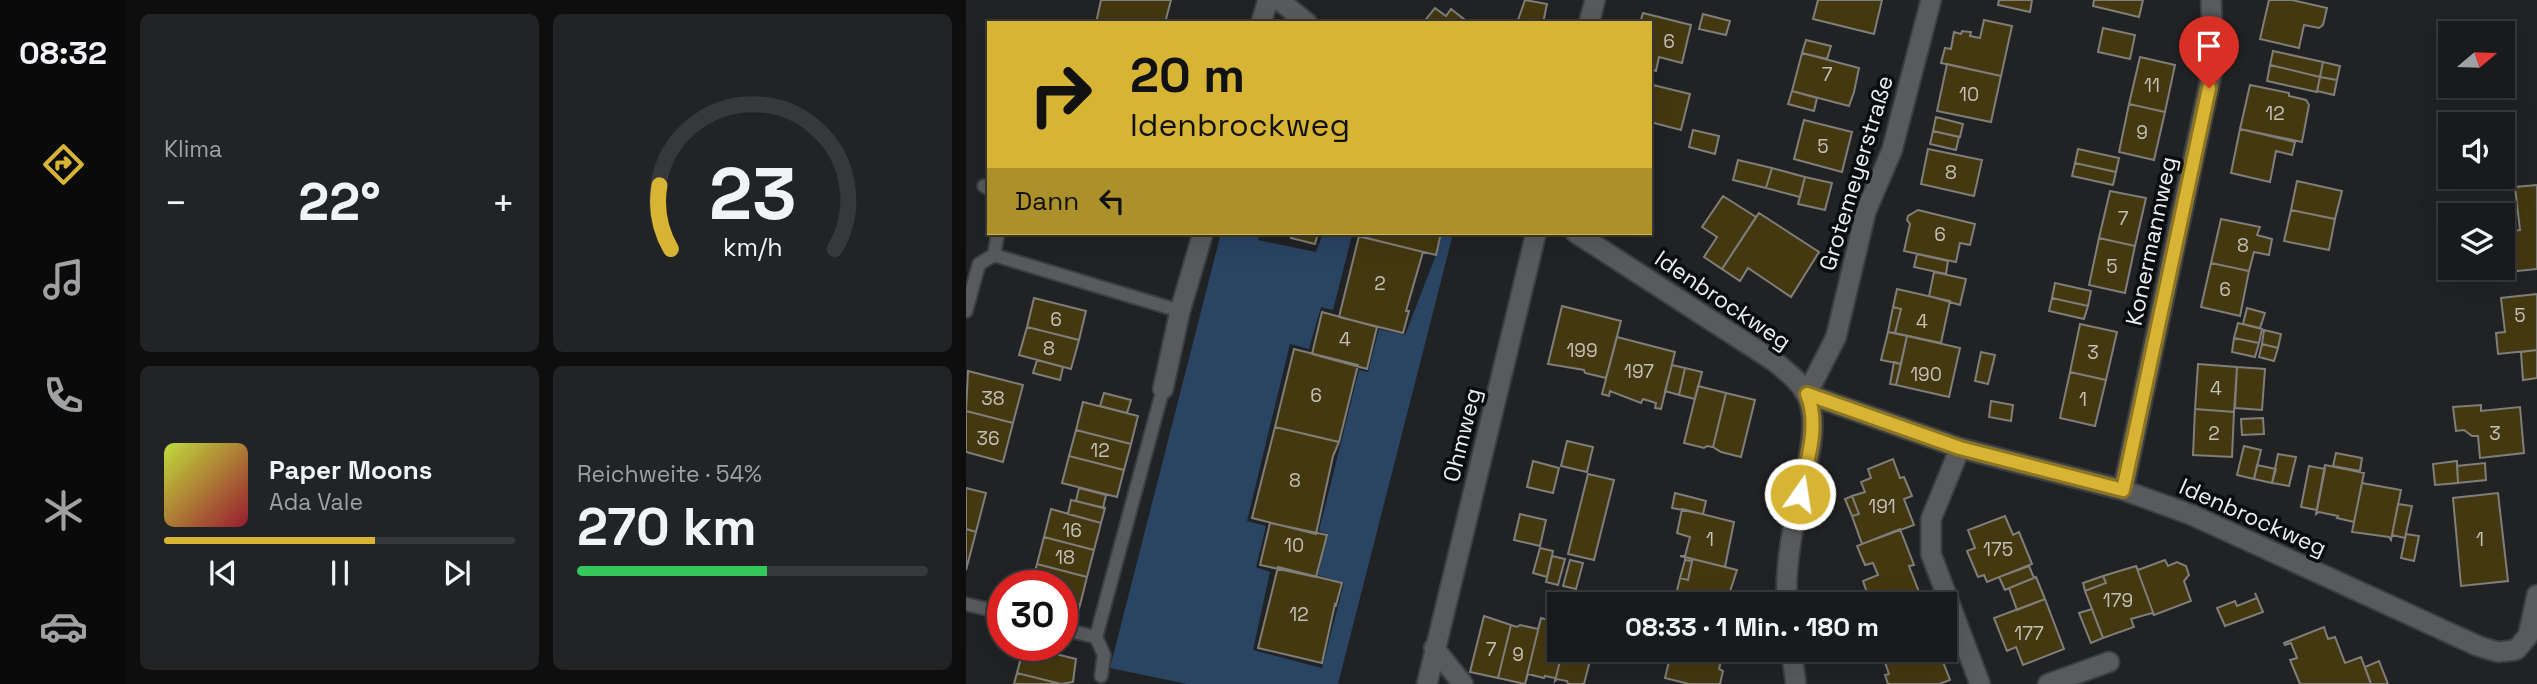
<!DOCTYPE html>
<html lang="de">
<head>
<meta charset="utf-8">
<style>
  :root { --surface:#191a1b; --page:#222324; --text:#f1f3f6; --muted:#9fa1a3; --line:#37383a; --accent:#d8b434 }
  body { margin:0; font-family:"Space Grotesk",sans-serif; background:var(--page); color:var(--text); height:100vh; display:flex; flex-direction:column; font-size:26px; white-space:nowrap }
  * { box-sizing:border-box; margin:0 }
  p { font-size:23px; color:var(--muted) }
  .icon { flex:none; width:38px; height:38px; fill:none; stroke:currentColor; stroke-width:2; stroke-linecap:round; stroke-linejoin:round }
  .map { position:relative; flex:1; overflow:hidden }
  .side { display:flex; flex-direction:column; gap:14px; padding:14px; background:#0e0e0f; width:840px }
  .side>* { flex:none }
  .banner { position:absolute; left:21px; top:21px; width:665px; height:214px; border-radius:0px; box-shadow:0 7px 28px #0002,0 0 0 2px var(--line); background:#d8b434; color:#111; overflow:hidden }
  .needle { width:46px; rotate:71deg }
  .fabs { position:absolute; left:1472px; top:21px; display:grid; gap:14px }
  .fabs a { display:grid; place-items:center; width:77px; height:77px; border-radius:0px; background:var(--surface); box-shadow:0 7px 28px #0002,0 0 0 2px var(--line); font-size:35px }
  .speed { position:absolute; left:21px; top:570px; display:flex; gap:14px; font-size:35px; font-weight:700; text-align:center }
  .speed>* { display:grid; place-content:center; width:91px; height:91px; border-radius:50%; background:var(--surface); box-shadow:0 7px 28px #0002,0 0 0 2px var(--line); line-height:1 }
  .speed .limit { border:10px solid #d22; background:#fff; color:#111 }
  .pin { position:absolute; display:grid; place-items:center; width:60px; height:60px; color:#fff; margin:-72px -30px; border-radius:50% 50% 50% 0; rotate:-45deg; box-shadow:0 0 7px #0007 }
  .pin .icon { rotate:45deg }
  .me { position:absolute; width:77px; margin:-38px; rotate:13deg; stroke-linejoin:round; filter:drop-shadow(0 0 5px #0008) }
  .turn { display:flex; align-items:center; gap:24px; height:147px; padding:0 28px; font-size:32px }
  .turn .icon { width:91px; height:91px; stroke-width:2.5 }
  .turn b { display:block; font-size:49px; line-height:60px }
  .then { display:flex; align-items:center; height:66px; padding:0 28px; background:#0003; gap:14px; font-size:26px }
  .big { font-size:52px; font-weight:700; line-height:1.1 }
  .side .card { flex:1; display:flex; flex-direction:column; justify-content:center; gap:10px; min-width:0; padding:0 24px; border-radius:10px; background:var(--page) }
  .side .dial { align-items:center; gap:0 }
  .dial svg { height:182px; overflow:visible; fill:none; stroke:var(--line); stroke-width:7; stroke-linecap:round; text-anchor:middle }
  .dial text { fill:var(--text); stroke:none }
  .song { display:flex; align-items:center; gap:21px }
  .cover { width:84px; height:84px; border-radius:10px; background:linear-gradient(135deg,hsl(70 70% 55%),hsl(350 70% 35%)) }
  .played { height:7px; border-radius:4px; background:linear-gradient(90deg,var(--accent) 60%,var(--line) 60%) }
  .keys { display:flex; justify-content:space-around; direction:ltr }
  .heat { display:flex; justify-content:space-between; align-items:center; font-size:38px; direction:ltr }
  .charge { height:10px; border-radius:5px; background:linear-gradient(90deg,#34c759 54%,var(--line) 0) }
  .side .tiles { flex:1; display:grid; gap:14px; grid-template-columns:repeat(2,1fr) }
  .trip { position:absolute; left:581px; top:592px; width:410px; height:70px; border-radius:0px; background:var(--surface); box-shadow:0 7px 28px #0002,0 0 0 2px var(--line); font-weight:700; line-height:70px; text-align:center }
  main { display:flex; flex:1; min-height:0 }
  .dock { display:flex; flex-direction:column; width:126px; justify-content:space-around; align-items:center; background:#0a0a0b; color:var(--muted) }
  .dock .icon { width:49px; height:49px }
  .dock .current { color:var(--accent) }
  .dock b { font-size:32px; color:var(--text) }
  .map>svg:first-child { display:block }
  .green { fill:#2a4463 }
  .building { fill:#443810; stroke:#7f7e7b; stroke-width:2 }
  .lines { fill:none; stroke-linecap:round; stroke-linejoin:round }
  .service-casing { stroke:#3d3e40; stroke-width:16 }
  .minor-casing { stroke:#3d3e40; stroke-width:23 }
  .service { stroke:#595a5b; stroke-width:12 }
  .minor { stroke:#595a5b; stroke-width:19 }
  .route-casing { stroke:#8c7522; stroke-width:18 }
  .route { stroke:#d8b434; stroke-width:12 }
  .labels { text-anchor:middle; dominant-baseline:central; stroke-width:7; stroke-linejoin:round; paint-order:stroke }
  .number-label { font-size:19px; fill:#c2c0b7 }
  .street-label { font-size:23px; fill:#ecedef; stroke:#0b0c0d }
</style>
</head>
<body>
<main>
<nav class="dock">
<b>08:32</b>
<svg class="icon current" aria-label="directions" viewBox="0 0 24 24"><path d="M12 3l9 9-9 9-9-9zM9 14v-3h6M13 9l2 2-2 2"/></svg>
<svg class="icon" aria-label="music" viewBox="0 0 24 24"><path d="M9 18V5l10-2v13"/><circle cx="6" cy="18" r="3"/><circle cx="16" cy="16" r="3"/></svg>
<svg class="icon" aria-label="phone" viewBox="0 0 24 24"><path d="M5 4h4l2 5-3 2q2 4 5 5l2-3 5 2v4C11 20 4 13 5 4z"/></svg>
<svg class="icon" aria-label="climate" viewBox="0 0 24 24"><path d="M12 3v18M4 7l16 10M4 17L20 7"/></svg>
<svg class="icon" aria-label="car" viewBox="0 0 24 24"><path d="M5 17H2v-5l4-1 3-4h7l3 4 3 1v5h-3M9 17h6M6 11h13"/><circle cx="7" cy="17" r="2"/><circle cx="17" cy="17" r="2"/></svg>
</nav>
<section class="side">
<div class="tiles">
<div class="card"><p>Klima</p>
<div class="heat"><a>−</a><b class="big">22°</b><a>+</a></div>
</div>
<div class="card dial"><svg viewBox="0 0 100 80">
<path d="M14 69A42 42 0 1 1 86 69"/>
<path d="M14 69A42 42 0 0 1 9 41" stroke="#d8b434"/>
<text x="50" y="56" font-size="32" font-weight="700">23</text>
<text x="50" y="72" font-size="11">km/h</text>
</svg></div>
<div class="card">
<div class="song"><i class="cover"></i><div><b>Paper Moons</b><p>Ada Vale</p></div></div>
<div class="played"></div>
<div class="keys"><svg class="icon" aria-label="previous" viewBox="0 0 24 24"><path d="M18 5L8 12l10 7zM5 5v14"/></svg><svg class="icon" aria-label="pause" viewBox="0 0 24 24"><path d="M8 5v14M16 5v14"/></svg><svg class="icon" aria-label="next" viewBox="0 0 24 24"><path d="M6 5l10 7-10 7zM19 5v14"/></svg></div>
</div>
<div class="card"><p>Reichweite · 54%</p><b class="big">270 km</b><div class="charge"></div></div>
</div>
</section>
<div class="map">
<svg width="1571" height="684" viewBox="0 0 1571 684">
  <rect width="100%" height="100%" fill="#212224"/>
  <path class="green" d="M255,233H294L292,240L350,252L357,233L386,235L367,310L355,307L343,349L324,344L281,521L300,526L290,567L304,572L287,650L356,668L378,583L352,575L362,534L353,531L393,370L402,372L413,329L439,335L470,255L475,233H481L486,238L372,684H221L144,668Z"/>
  <path class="building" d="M135,0H205L199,23H130Z
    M559,0L581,4L577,23H551Z
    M852,0H916L908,34L847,19Z
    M1033,0H1066L1064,12L1032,5Z
    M1128,0H1177L1173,17L1127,6Z
    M1303,0H1326L1361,8L1357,25L1353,28L1338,25L1333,48L1294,39Z
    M469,8L480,16L485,9L503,23H457Z
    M677,13L725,25L716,63L693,57L690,71L684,69V23H674Z
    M737,14L764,21L760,35L733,29Z
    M1018,20L1046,26L1035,76L975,63L979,48L985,49L988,32L995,34L996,31L1005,32L1004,36L1014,38Z
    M1137,28L1169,35L1164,59L1132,52Z
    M840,40L865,46L861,59L836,53Z
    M1307,51L1357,62L1354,77L1304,65Z
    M836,53L893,68L888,92L883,106L826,91Z
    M1174,57L1209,65L1199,112L1163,104Z
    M1357,62L1374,66L1371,80L1354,77Z
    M981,64L1035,76L1025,122L971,111Z
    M1304,65L1354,77L1351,92L1301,81Z
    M1354,77L1371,80L1368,95L1351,91Z
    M687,85L724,94L715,130L684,122V91Z
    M1284,85L1323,93V96L1340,100L1343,105L1336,142L1274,129Z
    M826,91L851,98L848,111L822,104Z
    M1163,104L1199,112L1188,160L1153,152Z
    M970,117L997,124L994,137L967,131Z
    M838,120L886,132L876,172L828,159Z
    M1274,129L1329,142L1326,155L1310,151L1304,182L1265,173Z
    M727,130L753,136L749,154L723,147Z
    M967,131L993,137L990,150L964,144Z
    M962,149L1016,160L1008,196L955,184Z
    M1112,149L1153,158L1150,172L1109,163Z
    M772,160L806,168L800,188L767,180Z
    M1109,163L1150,172L1147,185L1106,176Z
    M806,168L839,177L834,197L800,188Z
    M839,177L866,183L859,210L832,204Z
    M1331,181L1376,191L1369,219L1325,210Z
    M1571,185V269L1532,273L1531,268H1536V232L1554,230L1549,187Z
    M1144,191L1180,198L1169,246L1133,238Z
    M757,196L790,217L756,269L738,257L751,237L736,227Z
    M952,210L1009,224L1004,245L994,243L990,262L938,251L944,224L941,220L942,216Z
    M1325,210L1369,219L1363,250L1318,241Z
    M793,213L853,252L825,297L782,268L774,281L756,269Z
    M1255,219L1294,227L1291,235L1306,239L1303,255L1288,252L1283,271L1245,263Z
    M326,233H352L349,244L325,238Z
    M379,233H475L470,255Z
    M393,236L457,252L440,311H443L437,333L373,317Z
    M1133,238L1169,246L1159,293L1123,285Z
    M951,254L982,261L980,274L948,267Z
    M1245,263L1283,271L1274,316L1235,307Z
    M968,272L1000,279L994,305L963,296Z
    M1089,283L1125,291L1122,306L1086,298Z
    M931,289L984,301L975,343L929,333L935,309L927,307Z
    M1571,294V350L1532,354L1530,333L1539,332L1535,298Z
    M68,298L120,311L113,340L61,327Z
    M1086,298L1122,306L1118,319L1083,311Z
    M596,306L655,321L640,378L619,373L618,370L582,364Z
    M927,307L935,309L929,333L922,332Z
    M1281,308L1299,313L1294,328L1277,324Z
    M356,312L411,327L401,369L346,354Z
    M1272,323L1296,329L1293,343L1268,338Z
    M1114,324L1151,332L1140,380L1104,372Z
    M61,327L113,340L105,369L53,355Z
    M1298,330L1315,334L1312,348L1296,344Z
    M922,332L941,336L935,364L915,360Z
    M941,336L994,348L983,397L930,385Z
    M651,337L709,352L695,409L689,408L690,403L677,399L675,403L644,391L643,396L636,394Z
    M1268,338L1293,343L1289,357L1266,352Z
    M1296,344L1312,348L1308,361L1293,357Z
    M328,349L392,365L373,442L309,427Z
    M1571,350V378L1557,380L1555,352Z
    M1015,352L1029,355L1022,384L1009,381Z
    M71,360L97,367L94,380L67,373Z
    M928,362L935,364L930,385L924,384Z
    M1232,364L1271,367L1268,412L1229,409Z
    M706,365L719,368L713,395L699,391Z
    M1271,367L1299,369L1296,410L1269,408Z
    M719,368L736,372L729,399L713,395Z
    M2,371L57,385L47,423L0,411Z
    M1104,372L1140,380L1129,426L1094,418Z
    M732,386L760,393L747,447L741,446L738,448L718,443Z
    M138,393L165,400L161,413L134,406Z
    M760,393L789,400L775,457L755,452L747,447Z
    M1025,401L1047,405L1045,421L1023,417Z
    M117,402L172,416L165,444L110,430Z
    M1515,405V411L1554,407L1558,453L1514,458L1512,436H1506L1498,430L1490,431L1487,407Z
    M1229,409L1268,412L1266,457L1227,455Z
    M0,411L47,423L37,462L0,452Z
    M1297,418L1298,434L1276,435L1275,419Z
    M309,427L373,442L367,456L350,534L286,518Z
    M110,430L165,444L158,470L103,456Z
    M601,441L627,447L621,472L595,466Z
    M1278,446L1295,450L1288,479L1271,475Z
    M1370,453L1396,458L1394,471L1367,466Z
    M1312,454L1330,457L1323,486L1306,483Z
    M103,456L158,470L151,497L96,483Z
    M927,459L934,478L938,477L946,496L938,499L948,525L896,544L886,516L893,514L886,496L899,492L895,482L905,478L902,469Z
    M567,461L593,468L587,493L561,487Z
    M1491,461L1492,483L1469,485L1467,464Z
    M1519,463L1520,480L1492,483L1491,466Z
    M1291,465L1310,469L1306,483L1288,479Z
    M1359,465L1398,473L1388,522L1371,518L1372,516L1353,512L1350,514Z
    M1343,466L1359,469L1351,510L1335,507Z
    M622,474L648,480L628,560L602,554Z
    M1396,483L1435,490L1425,540L1423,537L1386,532Z
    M0,488L20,493L10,532L0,529Z
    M113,488L140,495L137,508L110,501Z
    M709,493L740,501L737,514L706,508Z
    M1532,493L1542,581L1495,586L1487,498Z
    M886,496L893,514L886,516L879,499Z
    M105,500L139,508L135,523L102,514Z
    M1432,504L1446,506L1439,538L1426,535Z
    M85,509L135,523L128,550L78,537Z
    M716,509L768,522L759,567L714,556H719L724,537L711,533Z
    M554,514L580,520L574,546L548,540Z
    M1039,516L1047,535L1053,532L1066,564L1021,582L1018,575L1012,577L1001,551L1009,548L1002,530Z
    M304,523L361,535L350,577L294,565Z
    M0,529L10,532L0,570Z
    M934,529L948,565L943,566L953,592L923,604H905L897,581L912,575L907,563L899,565L891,546Z
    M1440,534L1453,536L1448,561L1435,558Z
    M78,537L128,550L121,577L71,564Z
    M574,548L587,551L581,577L567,573Z
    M586,556L599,559L592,585L580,582Z
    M719,557L771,570L760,604H718V601L709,599L714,578L722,580L726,561L719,560Z
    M604,560L617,563L610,589L597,586Z
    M719,560L726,561L722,580L714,578Z
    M1199,560L1202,566L1211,562L1220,566L1223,575L1218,581L1225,601L1188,615L1170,566L1172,570Z
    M71,564L121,577L114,605L96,600V586H65Z
    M1063,566L1068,578L1039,590L1033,577Z
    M1170,566L1188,615L1186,613L1165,619L1168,627L1137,638L1119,591L1140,583L1137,576Z
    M312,567L376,583L370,605L369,604L356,663L292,648Z
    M1137,576L1140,583L1119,591L1117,583Z
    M1070,577L1079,599L1051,610L1043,588Z
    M1289,593L1297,612L1259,626L1251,608L1269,601L1271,606L1291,598Z
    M1079,599L1098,649L1057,665L1050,647L1041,651L1028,618Z
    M96,600L114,605L110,618L96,614Z
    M1126,609L1137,638L1125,643L1113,613Z
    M518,616L545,625L532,678L504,672Z
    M575,618L593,623V649H597L589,681V678L579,676L578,678L562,674L559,684Z
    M575,618L559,684L532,678L545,625L551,627L554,625L572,629Z
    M1358,627L1362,639L1369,637L1379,663L1395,657L1405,684H1334L1324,660L1331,658L1325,643L1319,645L1318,643Z
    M58,646L110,659L107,682L95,684L51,673Z
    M597,649H627L618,684H602L601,681L591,679L589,681Z
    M719,649H758L753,669L757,671L754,684H723L699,678L704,657L717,661Z
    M920,649H963L966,657L974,654L984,680L973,684H922L919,675L923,674L915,651Z
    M1413,661L1422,684H1405L1399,667Z
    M51,673L95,684H48Z"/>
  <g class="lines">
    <g class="service-casing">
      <path id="service" d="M18,186L23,189
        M32,233L28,255L214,311
        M0,311L13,264L28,255
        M0,604L37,613
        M96,629L130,637
        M135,676L138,655L130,637L197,389"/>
    </g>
    <g class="minor-casing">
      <path id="minor" d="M313,0L341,23
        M295,23L302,0
        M623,23L629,0
        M610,233L808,361C821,372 834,381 841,396C856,428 836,480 830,513C824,542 819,574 821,604
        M197,389L214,311L237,233
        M841,394L994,448L1157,490L1226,515L1512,646L1532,652L1550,650L1562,636L1571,595
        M841,394L870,337L900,211L926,150L965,0
        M994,448L965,519V554L1014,684
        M1157,490L1248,62L1245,0
        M468,648L497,684
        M825,649L830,684
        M461,684L570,233
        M1082,684L1143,662"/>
    </g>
    <use href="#service" class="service"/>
    <use href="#minor" class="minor"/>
  </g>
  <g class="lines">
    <g class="route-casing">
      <path id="route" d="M834,494C841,462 854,425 841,394L994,448L1157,490L1243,88"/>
    </g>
    <use href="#route" class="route"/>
  </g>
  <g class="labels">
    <g class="number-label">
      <text x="703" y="41">6</text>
      <text x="861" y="74">7</text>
      <text x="1186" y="85">11</text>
      <text x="1003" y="94">10</text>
      <text x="1309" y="113">12</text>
      <text x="1176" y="132">9</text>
      <text x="857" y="146">5</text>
      <text x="985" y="172">8</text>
      <text x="1157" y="218">7</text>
      <text x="974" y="234">6</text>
      <text x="1277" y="245">8</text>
      <text x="1146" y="266">5</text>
      <text x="414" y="283">2</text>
      <text x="1259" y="289">6</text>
      <text x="1554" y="315">5</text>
      <text x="90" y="319">6</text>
      <text x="956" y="321">4</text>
      <text x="379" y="339">4</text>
      <text x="83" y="348">8</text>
      <text x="616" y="350">199</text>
      <text x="1127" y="352">3</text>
      <text x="673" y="371">197</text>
      <text x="960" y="374">190</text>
      <text x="1250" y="388">4</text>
      <text x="350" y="395">6</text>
      <text x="27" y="398">38</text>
      <text x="1117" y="399">1</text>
      <text x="1248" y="433">2</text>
      <text x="1529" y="433">3</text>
      <text x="22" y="438">36</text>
      <text x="134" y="450">12</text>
      <text x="329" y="480">8</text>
      <text x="916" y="506">191</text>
      <text x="106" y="530">16</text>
      <text x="744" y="539">1</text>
      <text x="1514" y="539">1</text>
      <text x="328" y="545">10</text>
      <text x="1032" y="549">175</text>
      <text x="99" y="557">18</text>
      <text x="1152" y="600">179</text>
      <text x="333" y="614">12</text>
      <text x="1063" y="633">177</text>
      <text x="525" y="649">7</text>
      <text x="552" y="654">9</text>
    </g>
    <g class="street-label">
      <text transform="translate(890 173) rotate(-73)">Grotemeyerstraße</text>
      <text transform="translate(1185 241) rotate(-78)">Konermannweg</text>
      <text transform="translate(757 300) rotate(34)">Idenbrockweg</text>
      <text transform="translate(496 435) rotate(-76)">Ohmweg</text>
      <text transform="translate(1287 517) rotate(24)">Idenbrockweg</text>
    </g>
  </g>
</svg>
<div class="fabs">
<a><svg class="needle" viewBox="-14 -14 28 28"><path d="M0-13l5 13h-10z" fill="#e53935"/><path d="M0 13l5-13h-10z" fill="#9fa1a3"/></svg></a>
<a><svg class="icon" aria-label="sound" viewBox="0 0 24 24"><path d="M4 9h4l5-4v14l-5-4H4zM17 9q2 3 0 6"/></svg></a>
<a><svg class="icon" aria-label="layers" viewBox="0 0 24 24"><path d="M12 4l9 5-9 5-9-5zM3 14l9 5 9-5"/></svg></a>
</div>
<div class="speed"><div class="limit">30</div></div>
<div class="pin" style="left:1243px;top:88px;background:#d93025"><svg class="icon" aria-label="arrive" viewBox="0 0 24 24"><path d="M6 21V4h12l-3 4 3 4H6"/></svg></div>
<svg class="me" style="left:834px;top:494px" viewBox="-20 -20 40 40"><circle r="17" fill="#d8b434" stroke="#fff" stroke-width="3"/><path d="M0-11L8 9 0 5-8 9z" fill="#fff"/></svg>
<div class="trip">08:33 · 1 Min. · 180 m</div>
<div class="banner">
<div class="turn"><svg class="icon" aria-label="right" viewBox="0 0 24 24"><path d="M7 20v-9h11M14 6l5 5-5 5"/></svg><div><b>20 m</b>Idenbrockweg</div></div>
<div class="then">Dann<svg class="icon" aria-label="left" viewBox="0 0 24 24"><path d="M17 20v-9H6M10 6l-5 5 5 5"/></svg></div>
</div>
</div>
</main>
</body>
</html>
